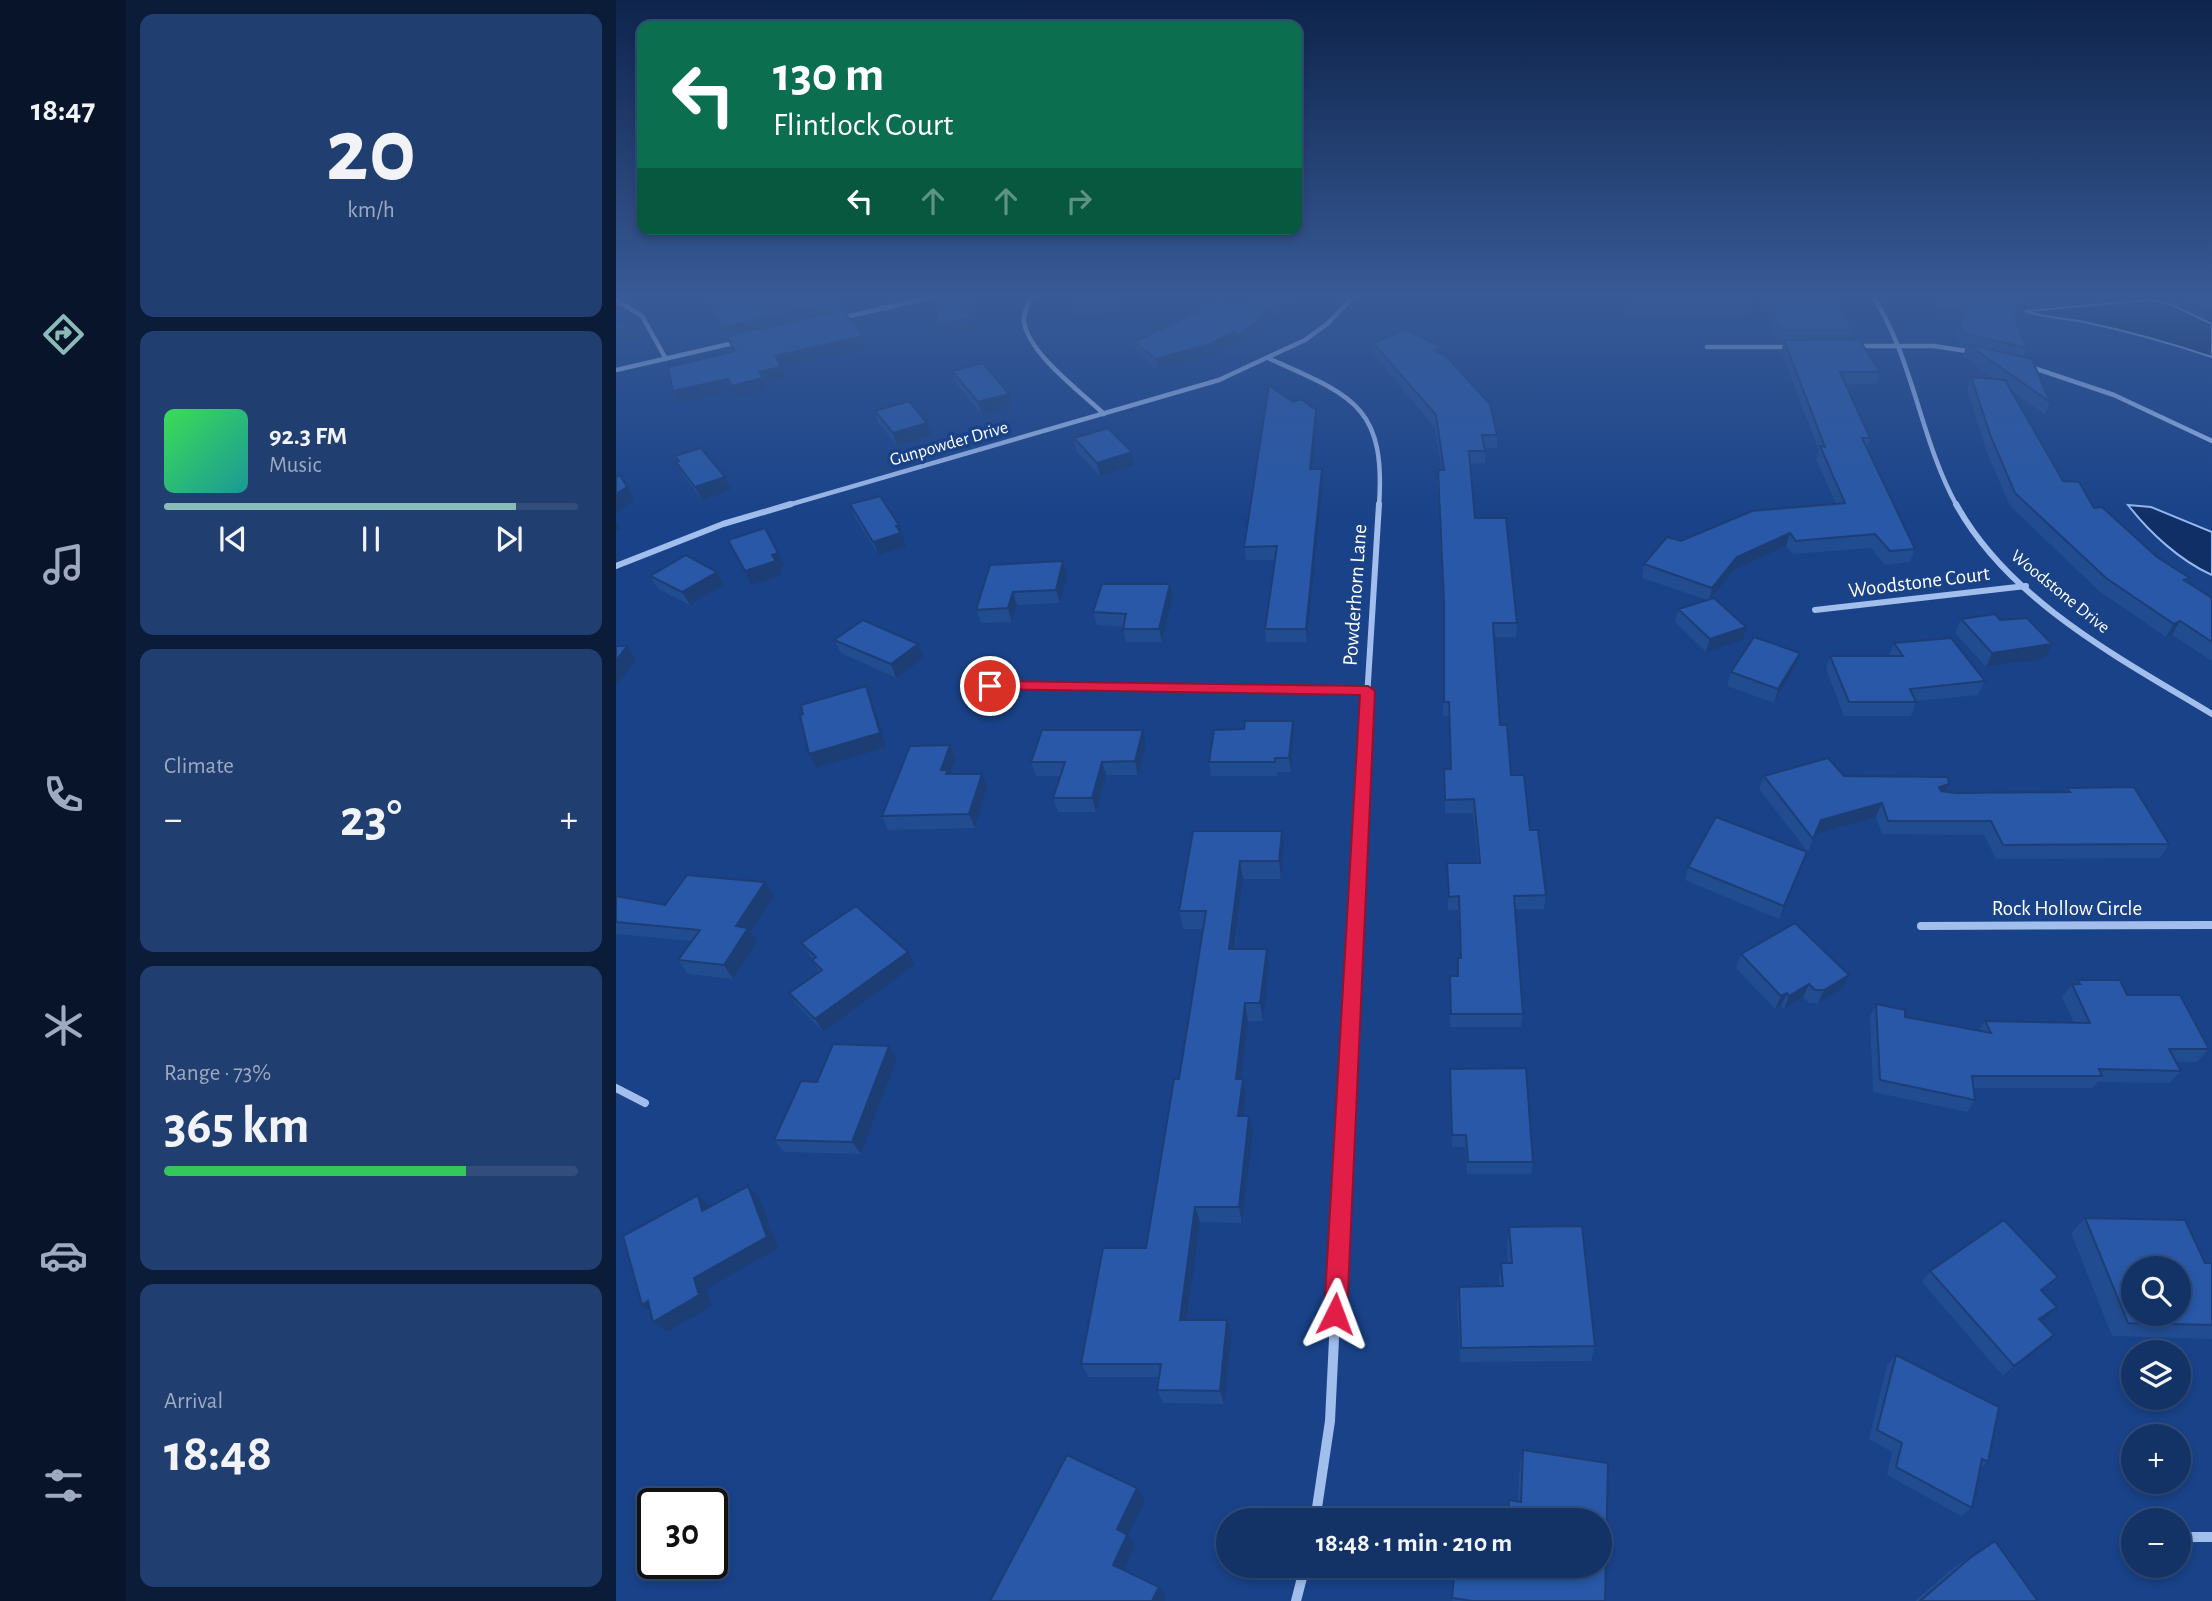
<!DOCTYPE html>
<html lang="en">
<head>
<meta charset="utf-8">
<style>
  :root { --surface:#133266; --page:#203e6f; --text:#f1f3f6; --muted:#9daabf; --line:#324d7a; --accent:#8bbbb9 }
  body { margin:0; font-family:"Alegreya Sans",sans-serif; background:var(--page); color:var(--text); height:100vh; display:flex; flex-direction:column; font-size:26px; white-space:nowrap }
  * { box-sizing:border-box; margin:0 }
  p { font-size:23px; color:var(--muted) }
  .icon { flex:none; width:38px; height:38px; fill:none; stroke:currentColor; stroke-width:2; stroke-linecap:round; stroke-linejoin:round }
  .map { position:relative; flex:1; overflow:hidden }
  .side { display:flex; flex-direction:column; gap:14px; padding:14px; background:#0a1c38; width:490px }
  .side>* { flex:none }
  .banner { position:absolute; left:21px; top:21px; width:665px; height:214px; border-radius:14px; box-shadow:0 4px 10px #0003,0 0 0 2px var(--line); background:#0b6e4f; color:#fff; overflow:hidden }
  .fabs { position:absolute; left:1505px; top:1256px; display:grid; gap:14px }
  .fabs a { display:grid; place-items:center; width:70px; height:70px; border-radius:50%; background:var(--surface); box-shadow:0 4px 10px #0003,0 0 0 2px var(--line); font-size:35px }
  .speed { position:absolute; left:21px; top:1488px; display:flex; gap:14px; font-size:35px; font-weight:700; text-align:center }
  .speed>* { display:grid; place-content:center; width:91px; height:91px; border-radius:50%; background:var(--surface); box-shadow:0 4px 10px #0003,0 0 0 2px var(--line); line-height:1 }
  .speed .limit { border:4px solid #111; border-radius:10px; background:#fff; color:#111 }
  .pin { position:absolute; display:grid; place-items:center; width:60px; height:60px; color:#fff; margin:-30px; border:4px solid #fff; border-radius:50%; box-shadow:0 2px 7px #0007 }
  .me { position:absolute; width:77px; margin:-38px; rotate:3deg; stroke-linejoin:round; filter:drop-shadow(0 0 5px #0008) }
  .turn { display:flex; align-items:center; gap:24px; height:147px; padding:0 21px; font-size:32px }
  .turn .icon { width:91px; height:91px; stroke-width:2.5 }
  .turn b { display:block; font-size:49px; line-height:60px }
  .lanes { display:flex; align-items:center; height:66px; padding:0 21px; background:#0003; justify-content:center; gap:35px; direction:ltr }
  .lanes .off { opacity:.35 }
  .big { font-size:52px; font-weight:700; line-height:1.1 }
  .side .card { flex:1; display:flex; flex-direction:column; justify-content:center; gap:10px; min-width:0; padding:0 24px; border-radius:14px; background:var(--page) }
  .side .dial { align-items:center; gap:0 }
  .dial b { font-size:91px; line-height:1 }
  .song { display:flex; align-items:center; gap:21px }
  .cover { width:84px; height:84px; border-radius:10px; background:linear-gradient(135deg,hsl(130 70% 55%),hsl(180 70% 35%)) }
  .played { height:7px; border-radius:4px; background:linear-gradient(90deg,var(--accent) 85%,var(--line) 85%) }
  .keys { display:flex; justify-content:space-around; direction:ltr }
  .heat { display:flex; justify-content:space-between; align-items:center; font-size:38px; direction:ltr }
  .charge { height:10px; border-radius:5px; background:linear-gradient(90deg,#34c759 73%,var(--line) 0) }
  .trip { position:absolute; left:600px; top:1508px; width:396px; height:70px; border-radius:35px; background:var(--surface); box-shadow:0 4px 10px #0003,0 0 0 2px var(--line); font-weight:700; line-height:70px; text-align:center }
  main { display:flex; flex:1; min-height:0 }
  .dock { display:flex; flex-direction:column; width:126px; justify-content:space-around; align-items:center; background:#081429; color:var(--muted) }
  .dock .icon { width:49px; height:49px }
  .dock .on { color:var(--accent) }
  .dock b { font-size:32px; color:var(--text) }
  .map>svg:first-child { display:block }
  .water { fill:#102f66; stroke:#94b8ef; stroke-width:2 }
  .lines { fill:none; stroke-linecap:round; stroke-linejoin:round }
  .minor-far3 { stroke:#a1beed; stroke-width:4.5 }
  .minor-far2 { stroke:#a1beed; stroke-width:6 }
  .minor-far1 { stroke:#a1beed; stroke-width:8 }
  .minor { stroke:#a1beed; stroke-width:10 }
  .wall { fill:#224c90 }
  .shaded-wall { fill:#1c3e75 }
  .building { fill:#2858a7; stroke:#1c3e75; stroke-width:2; fill-rule:evenodd }
  .route { fill:#e11d48; stroke:#92132f; stroke-width:2 }
  .labels { text-anchor:middle; dominant-baseline:central; stroke-width:7; stroke-linejoin:round; paint-order:stroke }
  .far-street-label { font-size:18px; fill:#fff; stroke:#194288 }
  .street-label { font-size:21px; fill:#fff; stroke:#194288 }
</style>
</head>
<body>
<main>
<nav class="dock">
<b>18:47</b>
<svg class="icon on" aria-label="directions" viewBox="0 0 24 24"><path d="M12 3l9 9-9 9-9-9zM9 14v-3h6M13 9l2 2-2 2"/></svg>
<svg class="icon" aria-label="music" viewBox="0 0 24 24"><path d="M9 18V5l10-2v13"/><circle cx="6" cy="18" r="3"/><circle cx="16" cy="16" r="3"/></svg>
<svg class="icon" aria-label="phone" viewBox="0 0 24 24"><path d="M5 4h4l2 5-3 2q2 4 5 5l2-3 5 2v4C11 20 4 13 5 4z"/></svg>
<svg class="icon" aria-label="climate" viewBox="0 0 24 24"><path d="M12 3v18M4 7l16 10M4 17L20 7"/></svg>
<svg class="icon" aria-label="car" viewBox="0 0 24 24"><path d="M5 17H2v-5l4-1 3-4h7l3 4 3 1v5h-3M9 17h6M6 11h13"/><circle cx="7" cy="17" r="2"/><circle cx="17" cy="17" r="2"/></svg>
<svg class="icon" aria-label="filters" viewBox="0 0 24 24"><path d="M4 7h16M4 17h16"/><circle cx="9" cy="7" r="2"/><circle cx="15" cy="17" r="2"/></svg>
</nav>
<section class="side">
<div class="card dial"><b>20</b><p>km/h</p></div>
<div class="card">
<div class="song"><i class="cover"></i><div><b>92.3 FM</b><p>Music</p></div></div>
<div class="played"></div>
<div class="keys"><svg class="icon" aria-label="previous" viewBox="0 0 24 24"><path d="M18 5L8 12l10 7zM5 5v14"/></svg><svg class="icon" aria-label="pause" viewBox="0 0 24 24"><path d="M8 5v14M16 5v14"/></svg><svg class="icon" aria-label="next" viewBox="0 0 24 24"><path d="M6 5l10 7-10 7zM19 5v14"/></svg></div>
</div>
<div class="card"><p>Climate</p>
<div class="heat"><a>−</a><b class="big">23°</b><a>+</a></div>
</div>
<div class="card"><p>Range · 73%</p><b class="big">365 km</b><div class="charge"></div></div>
<div class="card"><p>Arrival</p><b class="big">18:48</b></div>
</section>
<div class="map">
<svg width="1596" height="1601" viewBox="0 0 1596 1601">
  <rect width="100%" height="100%" fill="#194288"/>
  <path class="water" d="M1535,300L1554,304L1596,324V357C1554,343 1511,331 1468,322C1448,318 1429,318 1409,311Z
    M1512,505L1535,507L1596,532V575C1564,561 1533,532 1512,505Z"/>
  <g class="lines">
    <path class="minor-far3" d="M416,296C412,304 407,313 408,322C413,354 465,392 488,414
      M1257,296C1298,361 1304,439 1341,506
      M0,300L26,316L50,359
      M225,318L320,296
      M1240,346H1318L1357,352
      M1091,347H1175
      M654,359C737,396 770,406 763,506
      M1412,366L1498,395L1596,441
      M0,370L122,342
      M169,506L603,380L689,340L711,324L738,296"/>
    <path class="minor-far2" d="M1340,504C1393,601 1505,659 1596,714
      M0,566L107,524L175,504
      M1199,610L1410,586
      M374,686L752,691
      M746,779L763,504"/>
    <path class="minor-far1" d="M1305,926L1596,925
      M0,1088L29,1103
      M728,1136L746,777"/>
    <path class="minor" d="M699,1521L714,1421L728,1134
      M1563,1537H1596
      M680,1601L689,1566"/>
  </g>
  <path class="wall" d="M1145,296H1218V300L1237,330L1234,339L1264,372L1260,384H1229L1254,438L1251,448L1299,549L1294,562L1269,565L1255,548L1176,554L1170,546L1118,570L1095,599L1130,627L1127,640L1090,652L1059,622L1062,609L1091,600L1026,578L1028,564L1065,541L1220,504L1200,459L1203,451L1165,351L1168,342H1162Z
    M1563,296H1596V309Z
    M89,297L221,301L224,311L247,336L251,348L165,368L170,379L149,384L152,390L121,398L118,391L63,403L57,391L118,352L94,308Z
    M1409,304L1389,308L1411,348L1407,357L1434,402L1429,415L1395,390L1447,481L1478,508L1541,557L1574,578L1572,582L1596,598V661L1556,635L1550,637L1483,591L1394,506L1370,450L1351,389L1355,377L1379,379L1347,356L1350,347L1343,345L1340,337L1347,317L1317,323L1321,311Z
    M1010,305H1134L1132,316L1009,318Z
    M648,326V329L618,350V345L596,356L542,371L521,353L518,342Z
    M757,343L826,354L881,435V448H869V463L854,464L859,518L901,623L900,637H878L884,725L895,775L914,830L930,895L928,909H899L907,1014L905,1027H834V976H841L842,958H844L842,910H832L831,863H862L857,813H829L828,769H834L833,716H827L828,616L821,482L822,470H826L819,428L758,355Z
    M336,371L397,406L366,415L340,383Z
    M259,411L315,436L281,446L263,423Z
    M701,423L696,469L707,482L691,642H650L649,629L659,560H630L628,547Z
    M458,438L516,452L518,465L484,476L460,451Z
    M59,456L115,490L86,500L67,475L60,462L61,461Z
    M234,504L288,538L287,539L290,547L263,555L239,518Z
    M447,561L451,574L444,603L401,605L396,622L365,623L360,610Z
    M101,572L108,585L74,605L42,589L34,576Z
    M557,597L546,642H510L507,627L481,625L477,612Z
    M1345,619L1384,620L1429,658L1370,667L1339,633Z
    M218,640L308,658L280,678L225,653Z
    M1278,643L1369,681L1362,695L1300,701L1295,716H1228L1210,669L1214,656H1273Z
    M1184,653L1180,666L1158,703L1111,686L1115,672Z
    M678,735L675,772H661V776H595L593,762Z
    M530,744L522,775H490L480,812H442L437,798L444,776H420L415,762Z
    M340,759L334,774L371,787L359,828L272,830L266,816Z
    M1148,776H1228L1340,793L1449,792L1451,788L1553,844L1544,858L1380,859L1368,835L1266,834L1260,817L1200,834L1192,852L1143,789Z
    M577,831L668,849L665,879H627L619,949L653,967L647,1021H632L625,1079H627L630,1096L627,1116L637,1133L626,1223L584,1222L571,1320L616,1334L608,1404L547,1403L541,1390L543,1377H473L465,1364L530,1248L563,1079L587,929H567L563,911Z
    M1191,852L1163,919L1069,880L1072,867Z
    M149,882L158,896L135,932L141,941L117,979L72,974L62,960L75,941L1,934L0,935V896L49,905Z
    M185,943L299,965L207,1032L182,1006L173,993L203,972L196,960L197,959L194,956Z
    M1125,954L1226,989L1202,1003H1193L1187,997L1168,1009L1165,1006L1159,1009L1120,968Z
    M1461,980L1511,995L1593,1049L1581,1062H1560L1565,1071L1553,1083L1482,1082L1476,1088H1358L1359,1100L1351,1112L1257,1092L1254,1017L1260,1004L1289,1017L1362,1031L1369,1021L1458,1023L1446,997L1456,984H1458Z
    M273,1046L281,1058L245,1154L168,1152L158,1140L201,1082Z
    M834,1069L917,1162L915,1174H851L849,1147H836Z
    M1469,1218L1589,1263H1596V1339L1496,1336L1455,1233Z
    M893,1227L979,1346L975,1361L844,1362L841,1303L843,1287L884,1286L883,1280L885,1263H892L891,1244Z
    M1314,1271L1442,1277L1426,1291L1430,1318L1425,1321L1427,1346L1387,1376L1306,1282Z
    M1280,1355L1372,1462L1364,1468L1356,1508L1345,1516L1271,1475L1276,1452L1253,1439L1271,1365Z
    M907,1450L992,1463L989,1601H836L839,1566H984V1521H890L893,1500L902,1501L904,1463Z
    M1379,1541L1422,1601H1299L1337,1568Z"/>
  <path class="shaded-wall" d="M356,296H357L362,323L356,324L357,331L326,335L322,323L352,312Z
    M668,296H683L648,326V329L618,350V345L596,356L542,371L540,359L644,316Z
    M1394,296H1412L1409,304L1361,314L1365,302Z
    M502,299L504,311L457,317L454,305Z
    M221,301L225,313L111,339L106,328Z
    M1352,305L1348,316L1317,323L1321,311Z
    M18,326L24,337L0,344V330Z
    M247,336L251,348L165,368L170,379L149,384L152,390L121,398L116,386L143,372L159,356Z
    M827,347L826,359L818,350Z
    M112,379L118,391L63,403L57,391Z
    M393,394L397,406L366,415L362,402Z
    M700,410L701,423L695,482L694,469Z
    M311,423L315,436L281,446L277,433Z
    M516,452L518,465L484,476L481,463Z
    M706,469L707,482L691,642L690,629Z
    M109,477L115,490L86,500L79,487Z
    M11,487L18,500L0,513V494Z
    M0,520L5,529L0,531Z
    M283,525L288,538L287,539L290,547L263,555L257,542L280,526Z
    M1174,533L1170,546L1118,570L1093,601L1096,588L1121,557Z
    M162,553L168,566L163,568L166,575L135,585L129,571L156,555Z
    M447,561L451,574L444,603L440,590Z
    M101,572L108,585L74,605L66,592Z
    M554,584L557,597L546,642L543,629Z
    M397,592L401,605L396,622L392,608Z
    M1564,621L1556,635L1550,637L1558,624Z
    M1130,627L1127,640L1090,652L1094,639Z
    M302,644L308,658L280,678L275,664Z
    M1436,644L1429,658L1370,667L1376,653Z
    M11,646L20,659L0,687V661Z
    M1184,653L1180,666L1158,703L1162,689Z
    M250,686L256,700L270,747L200,768L193,754Z
    M677,721L678,735L675,772L673,758Z
    M527,730L530,744L522,775L519,761Z
    M334,745L340,759L334,775L325,770Z
    M486,762L490,775L480,812L476,798Z
    M366,774L371,787L359,828L353,814Z
    M1333,784L1327,798L1323,787Z
    M1266,803L1260,817L1200,834L1192,852L1205,820Z
    M666,831L668,849L665,879L663,861Z
    M1191,852L1186,866L1163,919L1168,906Z
    M624,861L627,879L616,967L613,949Z
    M149,882L158,896L135,932L141,941L117,979L108,965L120,926Z
    M651,949L653,967L647,1021L644,1003Z
    M292,952L299,965L207,1032L199,1019Z
    M1233,975L1226,989L1202,1003L1208,990Z
    M1193,984L1187,997L1168,1009L1173,996Z
    M1171,993L1165,1006L1159,1009L1165,996Z
    M629,1003L632,1021L623,1096L620,1079Z
    M273,1046L281,1058L245,1154L236,1142Z
    M627,1079L630,1096L625,1133L622,1116Z
    M633,1116L637,1133L626,1223L623,1207Z
    M132,1186L143,1197L162,1248L91,1289L96,1306L51,1332L37,1322Z
    M82,1195L94,1207L86,1211Z
    M579,1207L584,1222L569,1334L564,1320Z
    M32,1301L39,1315L26,1305Z
    M1441,1307L1430,1318L1412,1330L1423,1319Z
    M611,1320L616,1334L608,1404L604,1391Z
    M1438,1335L1427,1346L1387,1376L1398,1366Z
    M521,1488L529,1500L512,1536L519,1546L506,1575L497,1565L501,1529Z
    M543,1587L550,1597L548,1601H536Z"/>
  <path class="building" d="M217,296L221,301L106,328L89,297Z
    M319,296H356L358,312H352L354,319L322,323Z
    M458,296H501L502,299L454,305Z
    M639,296H668L644,316L647,317L617,338L619,331L594,344L540,359L518,342L602,302L630,311Z
    M1032,296H1134V305L1011,307L1010,305Z
    M1151,296H1218V300L1237,330H1164Z
    M1327,296H1394L1365,302L1395,309L1411,348L1347,333L1344,325L1352,305L1321,311Z
    M227,310L247,336L159,356L165,367L143,372L147,378L116,386L112,379L57,391L52,367L119,351L111,336Z
    M0,323L18,326L0,330Z
    M789,330L827,347L818,350L830,356L874,404L881,435H866L869,451H853L859,518H890L901,623H877L884,725H891L895,775H908L914,830H922L930,895L898,896L907,1014H835L834,976H842V958H845L843,896L833,897L831,863H864L858,799L829,800L828,769H835L833,702H828V603L822,470H828L820,415L757,343Z
    M1243,339L1264,372H1224L1254,438H1246L1299,549L1274,551L1259,534L1180,541L1174,533L1121,557L1096,588L1028,564L1051,537L1065,541L1136,511L1229,503L1204,446L1209,447L1168,340Z
    M1351,344L1416,359L1434,402Z
    M367,363L393,394L362,402L336,371Z
    M1355,377L1389,380L1447,481L1463,482L1478,508L1486,507L1541,557L1574,578L1568,580L1596,598V642L1564,621L1558,624L1490,578L1399,493L1375,437Z
    M653,385L677,402L685,399L700,410L694,469H706L690,629H649L661,546L628,547Z
    M293,401L311,423L277,433L259,411Z
    M492,428L516,452L481,463L458,438Z
    M85,448L109,477L79,487L60,462L63,461L59,456Z
    M4,475L11,487L0,494V477Z
    M264,496L283,525L280,526L285,533L257,542L234,504Z
    M149,528L162,553L156,555L160,561L129,571L112,540Z
    M70,555L101,572L66,592L34,576Z
    M447,561L440,590L397,592L392,608L360,610L374,565Z
    M486,584H554L543,629H507L510,614L477,612Z
    M1098,598L1130,627L1094,639L1062,609Z
    M1379,614L1384,620L1411,618L1436,644L1376,653L1345,619Z
    M247,620L302,644L275,664L218,640Z
    M1138,637L1184,653L1162,689L1115,672Z
    M1335,638L1369,681L1294,689L1300,702H1233L1214,656H1287L1278,643Z
    M0,646H11L0,661Z
    M250,686L264,733L193,754L184,715L187,714L185,705Z
    M629,721H677L673,758H659V762H593L598,730L628,729Z
    M426,730H527L519,761L486,762L476,798H437L449,762H415Z
    M334,745L325,770H332L330,774H366L353,814L266,816L294,746Z
    M1212,758L1228,776L1332,777L1333,784L1323,787L1325,791L1340,793L1454,792L1451,788L1518,787L1553,844L1387,845L1375,821H1272L1266,803L1205,820L1197,839L1148,776Z
    M1100,817L1191,852L1168,906L1072,867Z
    M577,831H666L663,861H624L613,949H651L644,1003H629L620,1079H627L622,1116H633L623,1207H579L564,1320H611L604,1391L541,1390L545,1364H465L487,1248H530L558,1079H563L590,911H563Z
    M71,875L149,882L120,926L132,928L108,965L62,960L84,930L0,922V896L49,905Z
    M240,906L292,952L199,1019L173,993L206,970L196,960L200,957L185,943Z
    M1179,923L1233,975L1208,990H1199L1193,984L1173,996L1171,993L1165,996L1125,954Z
    M1461,980H1504L1511,995H1564L1593,1049H1553L1565,1071L1483,1069L1486,1076H1356L1359,1100L1264,1080L1260,1004L1289,1010V1017L1375,1033L1369,1021L1474,1023L1456,984H1464Z
    M217,1044L273,1046L236,1142L158,1140L185,1081L201,1082Z
    M910,1068L917,1162H852L850,1135H836L834,1069Z
    M132,1186L151,1237L78,1278L83,1295L37,1322L32,1301L26,1305L7,1236L82,1195L86,1211Z
    M1469,1218L1569,1220L1589,1263H1596V1325L1512,1323ZM1517,1269H1563V1314H1517Z
    M1388,1220L1442,1277L1425,1290L1441,1307L1423,1319L1438,1335L1398,1366L1314,1271Z
    M966,1226L979,1346L845,1348L843,1287L887,1286L885,1263H896L893,1227Z
    M1280,1355L1383,1407L1372,1462L1366,1459L1356,1508L1280,1467L1286,1443L1261,1430Z
    M907,1450L992,1463L989,1601H857L836,1598L839,1566H984V1521H892L893,1500L905,1502Z
    M451,1455L521,1488L501,1529L511,1535L497,1565L543,1587L536,1601H374Z
    M844,1516L873,1521H844Z
    M1379,1541L1422,1601H1304L1354,1558Z"/>
  <linearGradient id="sky" x2="0" y2="1"><stop stop-color="#0e244b"/><stop offset="0.57" stop-color="#385a96"/><stop offset="1" stop-color="#385a96" stop-opacity="0"/></linearGradient>
  <rect width="1596" height="520" fill="url(#sky)"/>
  <path class="route" d="M374,681L752,686L759,691L731,1314L727,1322L719,1325L711,1322L708,1314L744,695L369,689L367,686Z"/>
  <g class="labels">
    <g class="far-street-label">
      <text transform="translate(333 444) rotate(-16)">Gunpowder Drive</text>
      <text transform="translate(1444 592) rotate(39)">Woodstone Drive</text>
    </g>
    <g class="street-label">
      <text transform="translate(1303 582) rotate(-7)">Woodstone Court</text>
      <text transform="translate(739 595) rotate(-86)">Powderhorn Lane</text>
      <text x="1451" y="908">Rock Hollow Circle</text>
    </g>
  </g>
</svg>
<div class="fabs">
<a><svg class="icon" aria-label="search" viewBox="0 0 24 24"><circle cx="10" cy="10" r="6"/><path d="M15 15l6 6"/></svg></a>
<a><svg class="icon" aria-label="layers" viewBox="0 0 24 24"><path d="M12 4l9 5-9 5-9-5zM3 14l9 5 9-5"/></svg></a>
<a>+</a>
<a>−</a>
</div>
<div class="speed"><div class="limit">30</div></div>
<div class="pin" style="left:374px;top:686px;background:#d93025"><svg class="icon" aria-label="arrive" viewBox="0 0 24 24"><path d="M6 21V4h12l-3 4 3 4H6"/></svg></div>
<svg class="me" style="left:719px;top:1314px" viewBox="-20 -20 40 40"><path d="M0-17L14 15 0 8-14 15z" fill="#e11d48" stroke="#fff" stroke-width="4"/></svg>
<div class="trip">18:48 · 1 min · 210 m</div>
<div class="banner">
<div class="turn"><svg class="icon" aria-label="left" viewBox="0 0 24 24"><path d="M17 20v-9H6M10 6l-5 5 5 5"/></svg><div><b>130 m</b>Flintlock Court</div></div>
<div class="lanes"><svg class="icon" aria-label="left" viewBox="0 0 24 24"><path d="M17 20v-9H6M10 6l-5 5 5 5"/></svg><svg class="icon off" aria-label="ahead" viewBox="0 0 24 24"><path d="M12 20V5M6 11l6-6 6 6"/></svg><svg class="icon off" aria-label="ahead" viewBox="0 0 24 24"><path d="M12 20V5M6 11l6-6 6 6"/></svg><svg class="icon off" aria-label="right" viewBox="0 0 24 24"><path d="M7 20v-9h11M14 6l5 5-5 5"/></svg></div>
</div>
</div>
</main>
</body>
</html>
